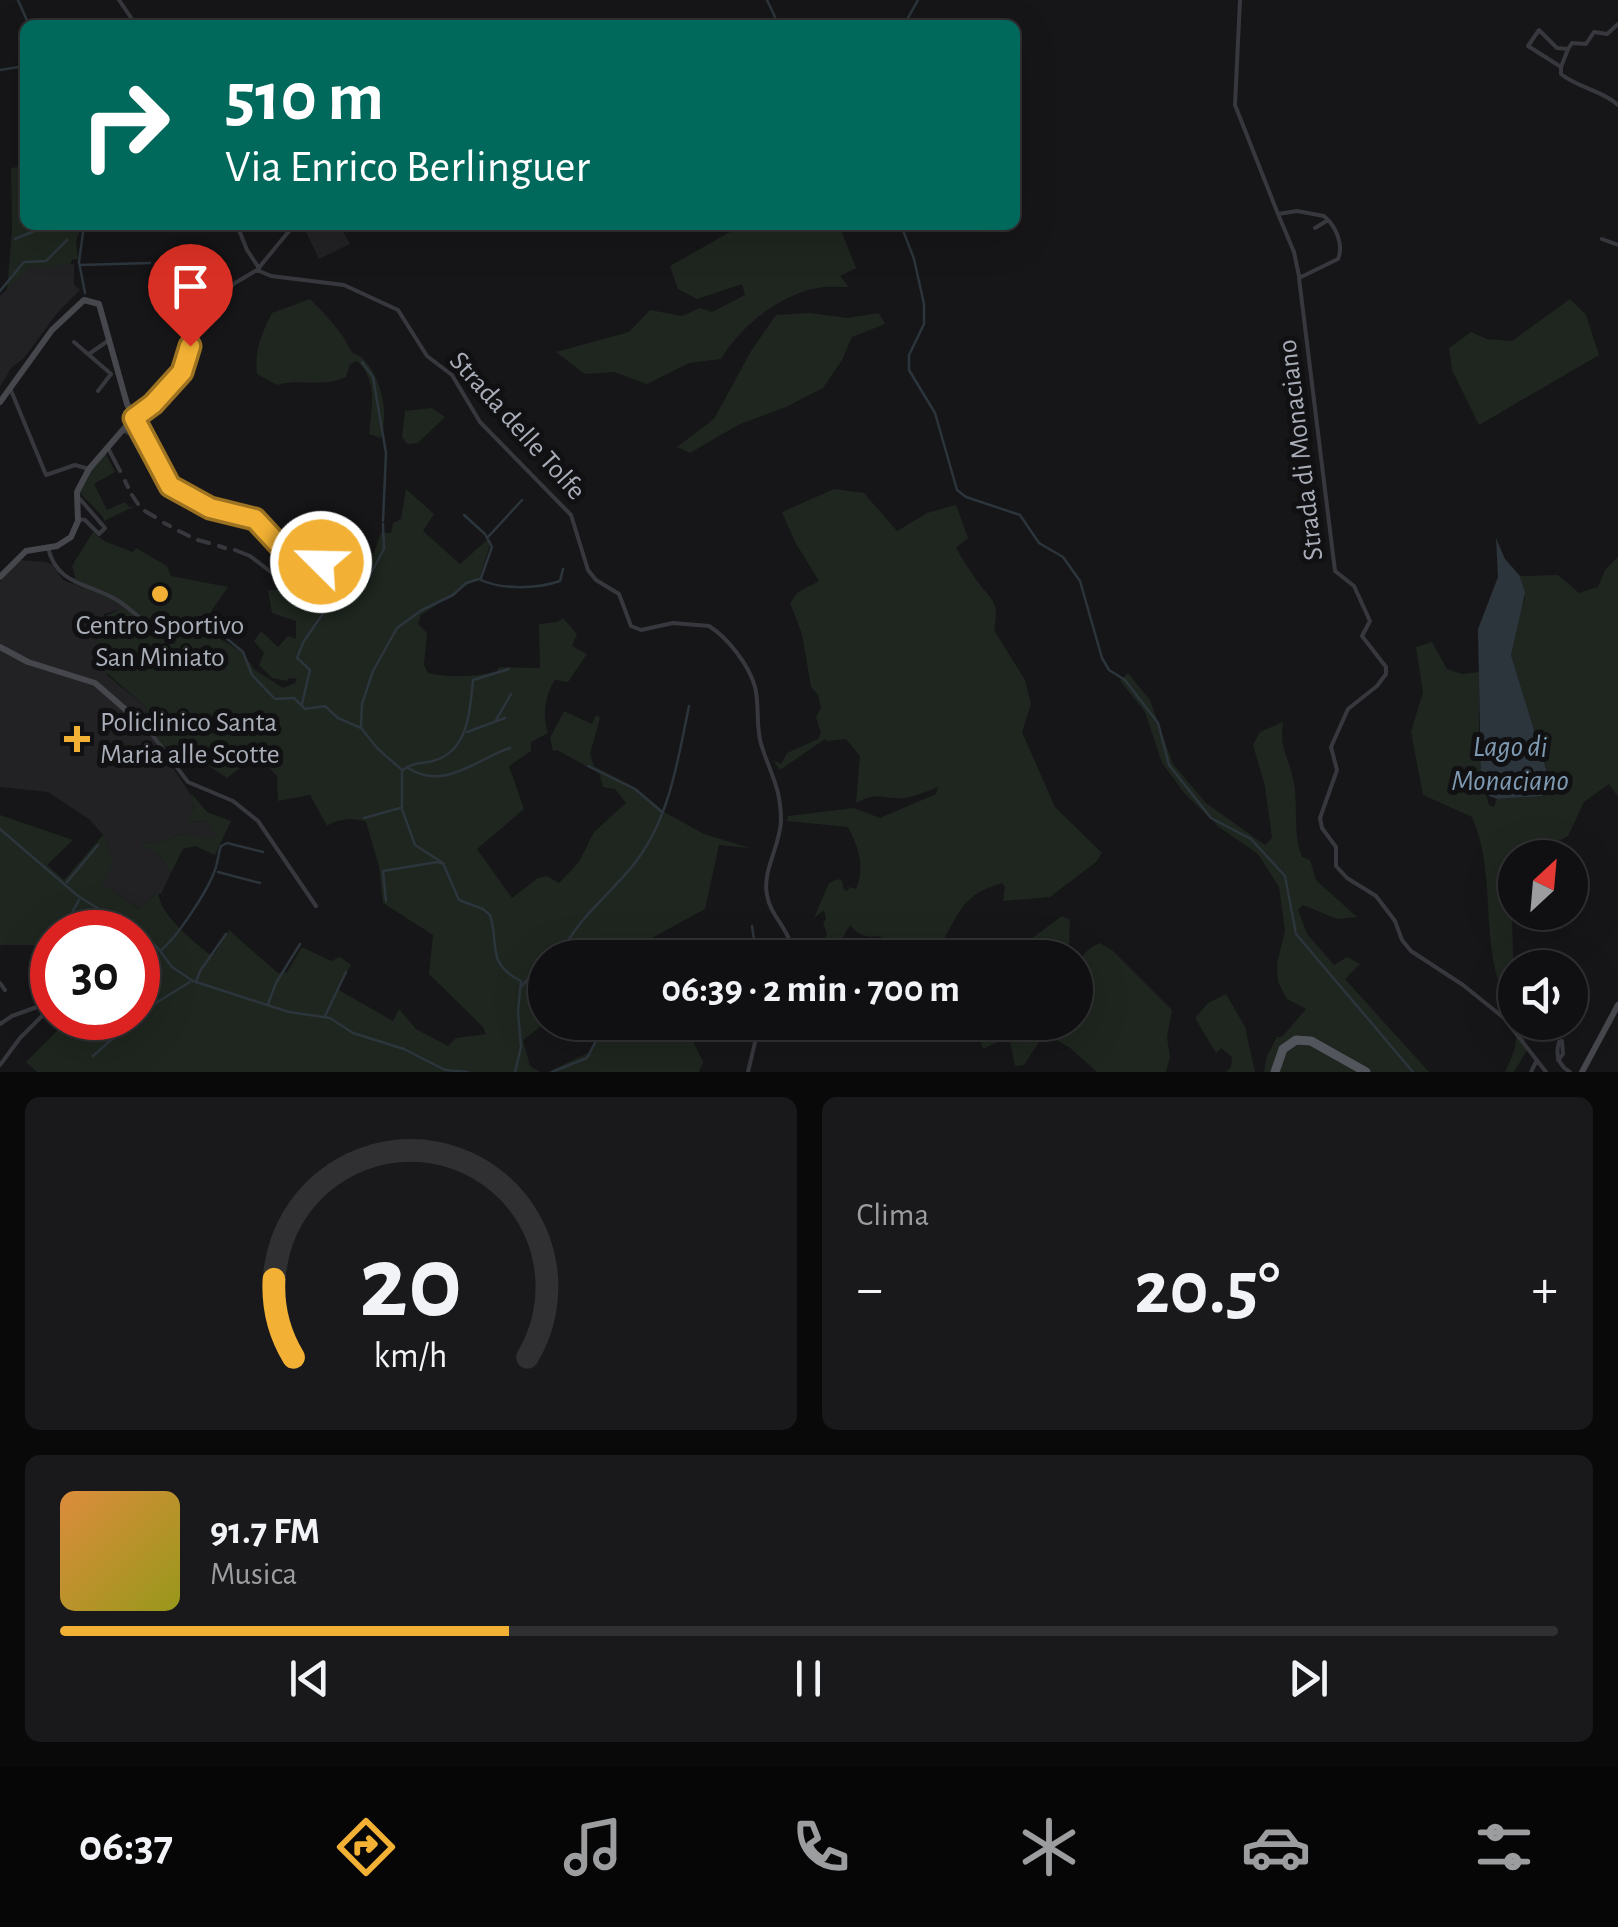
<!DOCTYPE html>
<html lang="it">
<head>
<meta charset="utf-8">
<style>
  :root { --surface:#101012; --page:#19191b; --text:#f1f3f6; --muted:#9c9d9f; --line:#303032; --accent:#f2b134 }
  body { margin:0; font-family:"Alegreya Sans",sans-serif; background:var(--page); color:var(--text); height:100vh; display:flex; flex-direction:column; font-size:38px; white-space:nowrap }
  * { box-sizing:border-box; margin:0 }
  p { font-size:32px; color:var(--muted) }
  .icon { flex:none; width:55px; height:55px; fill:none; stroke:currentColor; stroke-width:2; stroke-linecap:round; stroke-linejoin:round }
  .map { position:relative; height:1072px; overflow:hidden }
  .drawer { display:flex; flex-direction:column; gap:25px; padding:25px; background:#09090a; flex:1 }
  .drawer>* { flex:none }
  .hud { position:absolute; left:20px; top:20px; width:1000px; height:210px; border-radius:15px; box-shadow:0 10px 40px #0002,0 0 0 2px var(--line); background:#00695c; color:#fff; overflow:hidden }
  .needle { width:65px; rotate:26deg }
  .tools { position:absolute; left:1498px; top:840px; display:grid; gap:20px }
  .tools a { display:grid; place-items:center; width:90px; height:90px; border-radius:50%; background:var(--surface); box-shadow:0 10px 40px #0002,0 0 0 2px var(--line); font-size:50px }
  .speed { position:absolute; left:30px; top:910px; display:flex; gap:20px; font-size:50px; font-weight:700; text-align:center }
  .speed>* { display:grid; place-content:center; width:130px; height:130px; border-radius:50%; background:var(--surface); box-shadow:0 10px 40px #0002,0 0 0 2px var(--line); line-height:1 }
  .speed .limit { border:15px solid #d22; background:#fff; color:#111 }
  .pin { position:absolute; display:grid; place-items:center; width:85px; height:85px; color:#fff; margin:-102px -42px; border-radius:50% 50% 50% 0; rotate:-45deg; box-shadow:0 0 10px #0007 }
  .pin .icon { rotate:45deg }
  .me { position:absolute; width:110px; margin:-55px; rotate:293deg; stroke-linejoin:round; filter:drop-shadow(0 0 8px #0008) }
  .turn { display:flex; align-items:center; gap:35px; height:210px; padding:0 40px; font-size:45px }
  .turn .icon { width:130px; height:130px; stroke-width:2.5 }
  .turn b { display:block; font-size:70px; line-height:85px }
  .big { font-size:75px; font-weight:700; line-height:1.1 }
  .drawer .tile { flex:1; display:flex; flex-direction:column; justify-content:center; gap:15px; min-width:0; padding:0 35px; border-radius:15px; background:var(--page) }
  .drawer .dial { align-items:center; gap:0 }
  .dial svg { height:260px; overflow:visible; fill:none; stroke:var(--line); stroke-width:7; stroke-linecap:round; text-anchor:middle }
  .dial text { fill:var(--text); stroke:none }
  .song { display:flex; align-items:center; gap:30px }
  .cover { width:120px; height:120px; border-radius:15px; background:linear-gradient(135deg,hsl(30 70% 55%),hsl(60 70% 35%)) }
  .played { height:10px; border-radius:5px; background:linear-gradient(90deg,var(--accent) 30%,var(--line) 30%) }
  .keys { display:flex; justify-content:space-around; direction:ltr }
  .heat { display:flex; justify-content:space-between; align-items:center; font-size:55px; direction:ltr }
  .drawer .tiles { flex:1; display:grid; gap:25px; grid-template-columns:1fr 1fr }
  .tile:last-child { grid-column:span 2 }
  .trip { position:absolute; left:528px; top:940px; width:565px; height:100px; border-radius:50px; background:var(--surface); box-shadow:0 10px 40px #0002,0 0 0 2px var(--line); font-weight:700; line-height:100px; text-align:center }
  .dock { display:flex; height:160px; justify-content:space-around; align-items:center; background:#060607; color:var(--muted) }
  .dock .icon { width:70px; height:70px }
  .dock .current { color:var(--accent) }
  .dock b { font-size:45px; color:var(--text) }
  .map>svg:first-child { display:block }
  .built { fill:#222225 }
  .green { fill:#1e261f }
  .water { fill:#2c353c }
  .lines { fill:none; stroke-linecap:round; stroke-linejoin:round }
  .stream { stroke:#2c353c; stroke-width:2.5 }
  .street { stroke:#37383d; stroke-width:4 }
  .secondary { stroke:#45474d; stroke-width:6 }
  .primary { stroke:#53555c; stroke-width:9 }
  .route-casing { stroke:#9d7322; stroke-width:25 }
  .route { stroke:#f2b134; stroke-width:18 }
  .poi-dot { fill:#f2b134; stroke:#111113; stroke-width:4 }
  .labels { text-anchor:middle; dominant-baseline:central; stroke-width:10; stroke-linejoin:round; paint-order:stroke }
  .street-label { font-size:28px; fill:#a8adb8; stroke:#111113 }
  .poi-label { font-size:28px; fill:#a8adb8; stroke:#111113 }
  .water-label { font-size:30px; font-style:italic; fill:#7f9bb3; stroke:#111113 }
</style>
</head>
<body>
<div class="map">
<svg width="1618" height="1072" viewBox="0 0 1618 1072">
  <rect width="100%" height="100%" fill="#161618"/>
  <path class="built" d="M314,225H339L350,244L319,259L306,232V229Z
    M74,264V285L80,290L58,312L24,358L11,368L0,387V296L31,266Z
    M19,560L46,562L53,565L63,580L116,601L125,608L104,614L107,675L147,708V728L194,800L193,810L186,822L210,821L217,834L214,840L180,834L164,841L141,844L157,852L171,873L161,894L154,895L141,909L100,883L114,863L103,835L89,819L48,792L0,787V582Z"/>
  <path class="green" d="M25,166V225H82L76,241L78,259L72,260L70,265L31,266L7,290L12,230L11,168Z
    M729,225H839L856,268L840,276L849,287C839,287 827,286 817,288C779,295 740,327 721,359L689,363L647,384L614,372L585,374L556,352L629,332L650,310L682,316L700,308L712,312L745,295L742,284L697,299L678,289L670,266L730,232Z
    M310,299C325,314 341,331 349,347C353,356 354,352 361,357C382,376 389,413 381,438L369,434C371,407 379,382 357,361L350,364L346,377C324,388 300,378 277,385L257,374C254,351 262,333 272,313Z
    M1570,299L1586,315L1599,355L1479,425L1452,370L1449,348L1471,332L1487,339L1512,341Z
    M810,313L847,318L879,313L885,324L852,337L842,360L823,388L786,407L738,425L690,453L677,447L714,419L751,351L776,315Z
    M432,408L445,417L418,443L407,444L402,437L405,411Z
    M106,454L115,472L94,484L107,510L125,502L129,507L135,506L104,521L103,517L80,493L93,467Z
    M406,489L434,514L423,531L460,564L488,539L491,541L480,577L421,615L418,624L427,633L424,665L428,673C450,678 476,677 497,671L499,667L540,668L539,624L557,622L563,618L577,634L572,646L587,654L568,682L555,680C545,694 542,717 548,733L531,742V751L509,766L524,809L477,849L512,898L538,878L547,876L559,883L579,862L594,832L626,803L615,789L603,787L599,773L557,750L553,751L550,738L564,711L592,724L596,715L600,718L590,754L594,766L636,788L666,813L704,834L750,848L719,845L705,909L617,957L545,958V1023L523,1040L530,1066L540,1072H37L26,1062L70,1018H138V932H52V963L33,945H0V815L73,840L47,865L64,880L103,835L114,863L101,883L140,909L158,892C160,915 190,938 209,954L215,953L229,930L278,973L287,972L302,947L331,961L340,957L351,965L337,989L393,1021L399,1009L416,1029L448,1046L456,1038L486,1034L483,1027L429,974L433,935L383,903L379,866L366,822C357,817 335,819 327,826L310,795L278,801L277,776L257,755L227,778L177,745L163,747L144,721L147,708L100,667V619L124,607L72,583L75,577L72,566L93,532L104,541L133,552L136,548L167,566L171,576L228,587L206,619L220,639L242,652L255,670L283,688L295,683L297,679L289,678L287,681L272,678L259,665L264,653L254,641L261,631L278,647L288,636L296,639V621L272,613L268,590H321L333,603C367,585 369,565 381,533H391L393,523L401,519Z
    M834,489L864,493L897,531L927,513L956,505L968,538L956,548C962,558 968,568 975,578C991,601 1000,599 994,630L1025,680L1031,704L1022,732L1055,807L1102,853L1096,862L1050,897L1003,901L1005,887L1002,883C988,888 978,890 967,902C949,920 944,958 914,957L917,953L912,948L884,943L880,936C867,938 858,935 850,925L832,957H817L827,934L823,922L826,919L824,910L814,918L829,883L838,879L842,881L844,890L848,891L849,887L856,889C865,866 859,848 848,827L787,821L788,816L854,808L880,818L936,794L938,787C927,791 917,796 905,798C883,800 878,791 856,803L860,756L846,739L827,741L825,739L780,770L773,760L781,764L787,753L818,739L821,733L816,717L821,708L818,695L811,687L802,634L790,603L798,592L819,581L795,542L782,512Z
    M1618,557V797L1609,784L1584,802L1568,836L1546,848L1545,857L1515,858V912L1528,913L1512,920L1515,1022L1521,1023L1527,1050L1514,1072H1505C1510,1060 1517,1049 1516,1035C1515,1013 1500,991 1495,969C1484,919 1493,864 1472,817L1423,795L1411,732L1423,692L1416,647L1432,642L1447,669L1462,674L1479,672V740L1483,785L1489,805L1494,807L1497,799L1542,796L1546,769L1511,655L1516,621L1525,599L1520,576L1558,575L1579,593L1598,587L1605,570Z
    M1128,673L1150,700L1173,764L1206,803L1265,845L1272,838L1265,786L1253,745L1260,732L1283,722C1279,752 1290,757 1294,784C1298,808 1293,835 1302,857L1310,860L1316,880L1357,917L1337,919L1303,905L1298,910L1307,934L1334,965L1347,957L1360,964L1345,979L1429,1072H1264L1267,1056L1277,1037H1282L1306,1009L1287,999L1278,982L1277,963L1285,931L1279,887L1258,854L1219,827L1185,794L1162,763L1145,712L1120,681Z
    M191,793L207,812L231,821L215,855L195,846L183,849L171,873L157,852L142,847L141,844L164,841L180,834L214,839L217,834L212,831L210,821L185,822L194,808Z
    M1062,916L1070,920L1069,946L1064,957H973L998,941L1012,953Z
    M1100,943L1113,951L1172,1010L1167,1037L1170,1057L1166,1072H1097L1070,1048L1045,1033L1024,1065L1015,1066L1009,1037L983,1049L981,1044L982,1023L1075,1022C1075,994 1068,955 1100,943Z
    M1226,994L1245,1027L1255,1072H1226L1231,1067L1232,1057L1221,1048L1216,1053L1195,1018L1208,1003Z
    M605,1022L684,1023L703,1062L699,1072H548L590,1052L600,1026Z"/>
  <path class="water" d="M1496,538L1505,559L1520,576L1525,593L1511,655L1546,769L1542,796L1497,799L1487,795L1481,778L1478,629L1498,577Z"/>
  <g class="lines">
    <path class="stream" d="M18,0L29,25
      M767,0L775,17L774,25
      M904,25L918,0
      M0,70L25,66
      M84,225L79,262L85,293
      M901,225L914,259L924,304V324L909,355V370L935,413L957,490L966,497L1020,515L1039,543L1063,557L1080,581L1102,658L1109,670L1125,680L1158,723L1169,765L1211,818L1251,839L1285,876L1296,934L1413,1072
      M15,239L49,225
      M80,265L150,263
      M0,291L24,262L46,261L67,240
      M362,362L373,377L386,453L383,521
      M464,515L485,534L492,547L481,578
      M488,537L522,500
      M214,628L243,652L252,675L275,699L294,698L305,709L325,706L338,718L361,728L378,749L402,770V809L415,845L443,863L459,900L483,909L490,915C500,945 485,963 521,981L518,1011L521,1047L515,1072
      M304,641L324,612L344,605L364,586L384,549L383,524
      M302,704L310,670L297,658L303,643
      M496,720L511,694
      M361,727L362,704L373,671L397,628L422,610L453,595L466,583L479,579C500,590 537,589 560,581L563,569
      M467,732L505,718
      M588,766L635,789L662,812
      M408,768C444,791 475,760 510,748
      M403,770C413,762 421,764 433,761C469,751 470,710 473,680L509,669
      M364,818L400,808
      M0,829L78,896L102,911
      M218,872L260,883
      M67,882L98,845
      M386,901L383,871L437,862L444,864
      M68,920L79,900
      M129,925L157,947L172,967L193,981L289,1012L330,1018L353,1033L404,1049L445,1070L468,1072
      M755,943L774,958
      M160,951C177,938 208,890 215,870C218,862 218,854 221,846L227,843L263,852
      M560,958C574,919 614,892 637,860C670,816 678,759 689,706
      M730,958L754,940L752,926
      M196,982L200,971L226,934
      M522,986L530,976L545,973
      M268,1004L276,983L300,944
      M325,1016L346,972
      M70,1025L77,1018
      M93,1056L146,1009L190,982
      M552,1072L587,1058L600,1033L611,1022"/>
    <path class="street" d="M119,0L136,25
      M1240,0L1235,105L1278,214L1297,211L1324,216C1336,226 1344,245 1338,259L1299,278L1335,571L1354,586L1370,621L1362,636L1386,667V674L1377,686L1348,709L1331,747L1337,770L1320,818L1322,828L1336,847V866L1347,878L1376,896L1395,921L1402,940L1411,951L1463,985L1504,1018L1546,1072
      M1618,24L1607,34L1594,32L1586,44L1572,43L1568,49L1557,48L1539,30L1528,46L1561,67V74C1578,88 1602,90 1618,105
      M1561,67L1568,49
      M1278,214L1294,252L1299,276
      M237,225L247,250L259,268
      M1315,228L1328,220
      M1602,239L1618,245
      M257,270L271,276L344,285L398,310L427,356L452,375L480,422L571,515L588,570L596,580L619,594L631,626L641,630L673,623L709,626C728,638 749,665 755,687C760,706 755,728 762,747C771,775 781,788 781,821C780,846 762,871 767,895C771,920 794,930 791,958
      M74,342L111,374L98,391
      M89,354L109,340
      M10,388L46,475L75,465L89,469
      M123,430L130,434L140,452L151,451
      M109,450L120,471
      M125,481L128,487
      M132,495L138,504
      M145,511L155,517
      M78,519L85,520L99,534L105,528L80,499
      M164,523L170,526
      M179,531L189,536
      M198,540L209,543
      M219,546L225,548
      M48,547C56,587 93,583 120,602C142,617 158,641 189,631
      M235,550L250,556L280,579L322,580L329,572L324,563C273,560 289,542 256,520C244,512 225,513 211,508C166,492 151,459 134,417L153,404L181,372L201,320L211,303L235,283L257,270L294,225
      M141,720L188,782L233,801L258,821L316,906
      M0,983L5,990
      M0,1024L12,1016L37,1007L51,985
      M1558,1060L1563,1054L1562,1041L1559,1042C1555,1055 1558,1065 1570,1072
      M0,1065L20,1038L52,1006
      M748,1072L757,1034L765,1022
      M1531,1072L1537,1060"/>
    <path class="secondary" d="M0,402L52,330L84,300L99,304L127,404L134,417L89,469L77,492L78,521L71,537L57,546L26,551L0,577
      M0,647L28,662L95,683L133,716
      M135,714L141,717L138,723L132,719Z
      M1582,1072L1618,1005"/>
    <path class="primary" d="M1275,1072L1283,1049L1296,1040L1311,1041L1366,1072"/>
  </g>
  <g class="lines">
    <g class="route-casing">
      <path id="route" d="M190,346L182,372L153,404L134,418L170,486L210,508L255,519L292,559L321,562"/>
    </g>
    <use href="#route" class="route"/>
  </g>
  <g class="poi-dot">
    <circle cx="160" cy="594" r="10"/>
    <path d="M72 724h10v10h10v10h-10v10h-10v-10h-10v-10h10z"/>
  </g>
  <g class="labels">
    <g class="street-label">
      <text transform="translate(517 426) rotate(48)">Strada delle Tolfe</text>
      <text transform="translate(1301 450) rotate(-97)">Strada di Monaciano</text>
    </g>
    <g class="poi-label">
      <text x="160" y="626">Centro Sportivo<tspan x="160" dy="32">San Miniato</tspan></text>
      <text x="100" y="723" text-anchor="start">Policlinico Santa<tspan x="100" dy="32">Maria alle Scotte</tspan></text>
    </g>
    <g class="water-label">
      <text x="1510" y="747">Lago di<tspan x="1510" dy="34">Monaciano</tspan></text>
    </g>
  </g>
</svg>
<div class="tools">
<a><svg class="needle" viewBox="-14 -14 28 28"><path d="M0-13l5 13h-10z" fill="#e53935"/><path d="M0 13l5-13h-10z" fill="#9c9d9f"/></svg></a>
<a><svg class="icon" aria-label="sound" viewBox="0 0 24 24"><path d="M4 9h4l5-4v14l-5-4H4zM17 9q2 3 0 6"/></svg></a>
</div>
<div class="speed"><div class="limit">30</div></div>
<div class="pin" style="left:190px;top:346px;background:#d93025"><svg class="icon" aria-label="arrive" viewBox="0 0 24 24"><path d="M6 21V4h12l-3 4 3 4H6"/></svg></div>
<svg class="me" style="left:321px;top:562px" viewBox="-20 -20 40 40"><circle r="17" fill="#f2b134" stroke="#fff" stroke-width="3"/><path d="M0-11L8 9 0 5-8 9z" fill="#fff"/></svg>
<div class="trip">06:39 · 2 min · 700 m</div>
<div class="hud">
<div class="turn"><svg class="icon" aria-label="right" viewBox="0 0 24 24"><path d="M7 20v-9h11M14 6l5 5-5 5"/></svg><div><b>510 m</b>Via Enrico Berlinguer</div></div>
</div>
</div>
<section class="drawer">
<div class="tiles">
<div class="tile dial"><svg viewBox="0 0 100 80">
<path d="M14 69A42 42 0 1 1 86 69"/>
<path d="M14 69A42 42 0 0 1 8 45" stroke="#f2b134"/>
<text x="50" y="56" font-size="32" font-weight="700">20</text>
<text x="50" y="72" font-size="11">km/h</text>
</svg></div>
<div class="tile"><p>Clima</p>
<div class="heat"><a>−</a><b class="big">20.5°</b><a>+</a></div>
</div>
<div class="tile">
<div class="song"><i class="cover"></i><div><b>91.7 FM</b><p>Musica</p></div></div>
<div class="played"></div>
<div class="keys"><svg class="icon" aria-label="previous" viewBox="0 0 24 24"><path d="M18 5L8 12l10 7zM5 5v14"/></svg><svg class="icon" aria-label="pause" viewBox="0 0 24 24"><path d="M8 5v14M16 5v14"/></svg><svg class="icon" aria-label="next" viewBox="0 0 24 24"><path d="M6 5l10 7-10 7zM19 5v14"/></svg></div>
</div>
</div>
</section>
<nav class="dock">
<b>06:37</b>
<svg class="icon current" aria-label="directions" viewBox="0 0 24 24"><path d="M12 3l9 9-9 9-9-9zM9 14v-3h6M13 9l2 2-2 2"/></svg>
<svg class="icon" aria-label="music" viewBox="0 0 24 24"><path d="M9 18V5l10-2v13"/><circle cx="6" cy="18" r="3"/><circle cx="16" cy="16" r="3"/></svg>
<svg class="icon" aria-label="phone" viewBox="0 0 24 24"><path d="M5 4h4l2 5-3 2q2 4 5 5l2-3 5 2v4C11 20 4 13 5 4z"/></svg>
<svg class="icon" aria-label="climate" viewBox="0 0 24 24"><path d="M12 3v18M4 7l16 10M4 17L20 7"/></svg>
<svg class="icon" aria-label="car" viewBox="0 0 24 24"><path d="M5 17H2v-5l4-1 3-4h7l3 4 3 1v5h-3M9 17h6M6 11h13"/><circle cx="7" cy="17" r="2"/><circle cx="17" cy="17" r="2"/></svg>
<svg class="icon" aria-label="filters" viewBox="0 0 24 24"><path d="M4 7h16M4 17h16"/><circle cx="9" cy="7" r="2"/><circle cx="15" cy="17" r="2"/></svg>
</nav>
</body>
</html>
